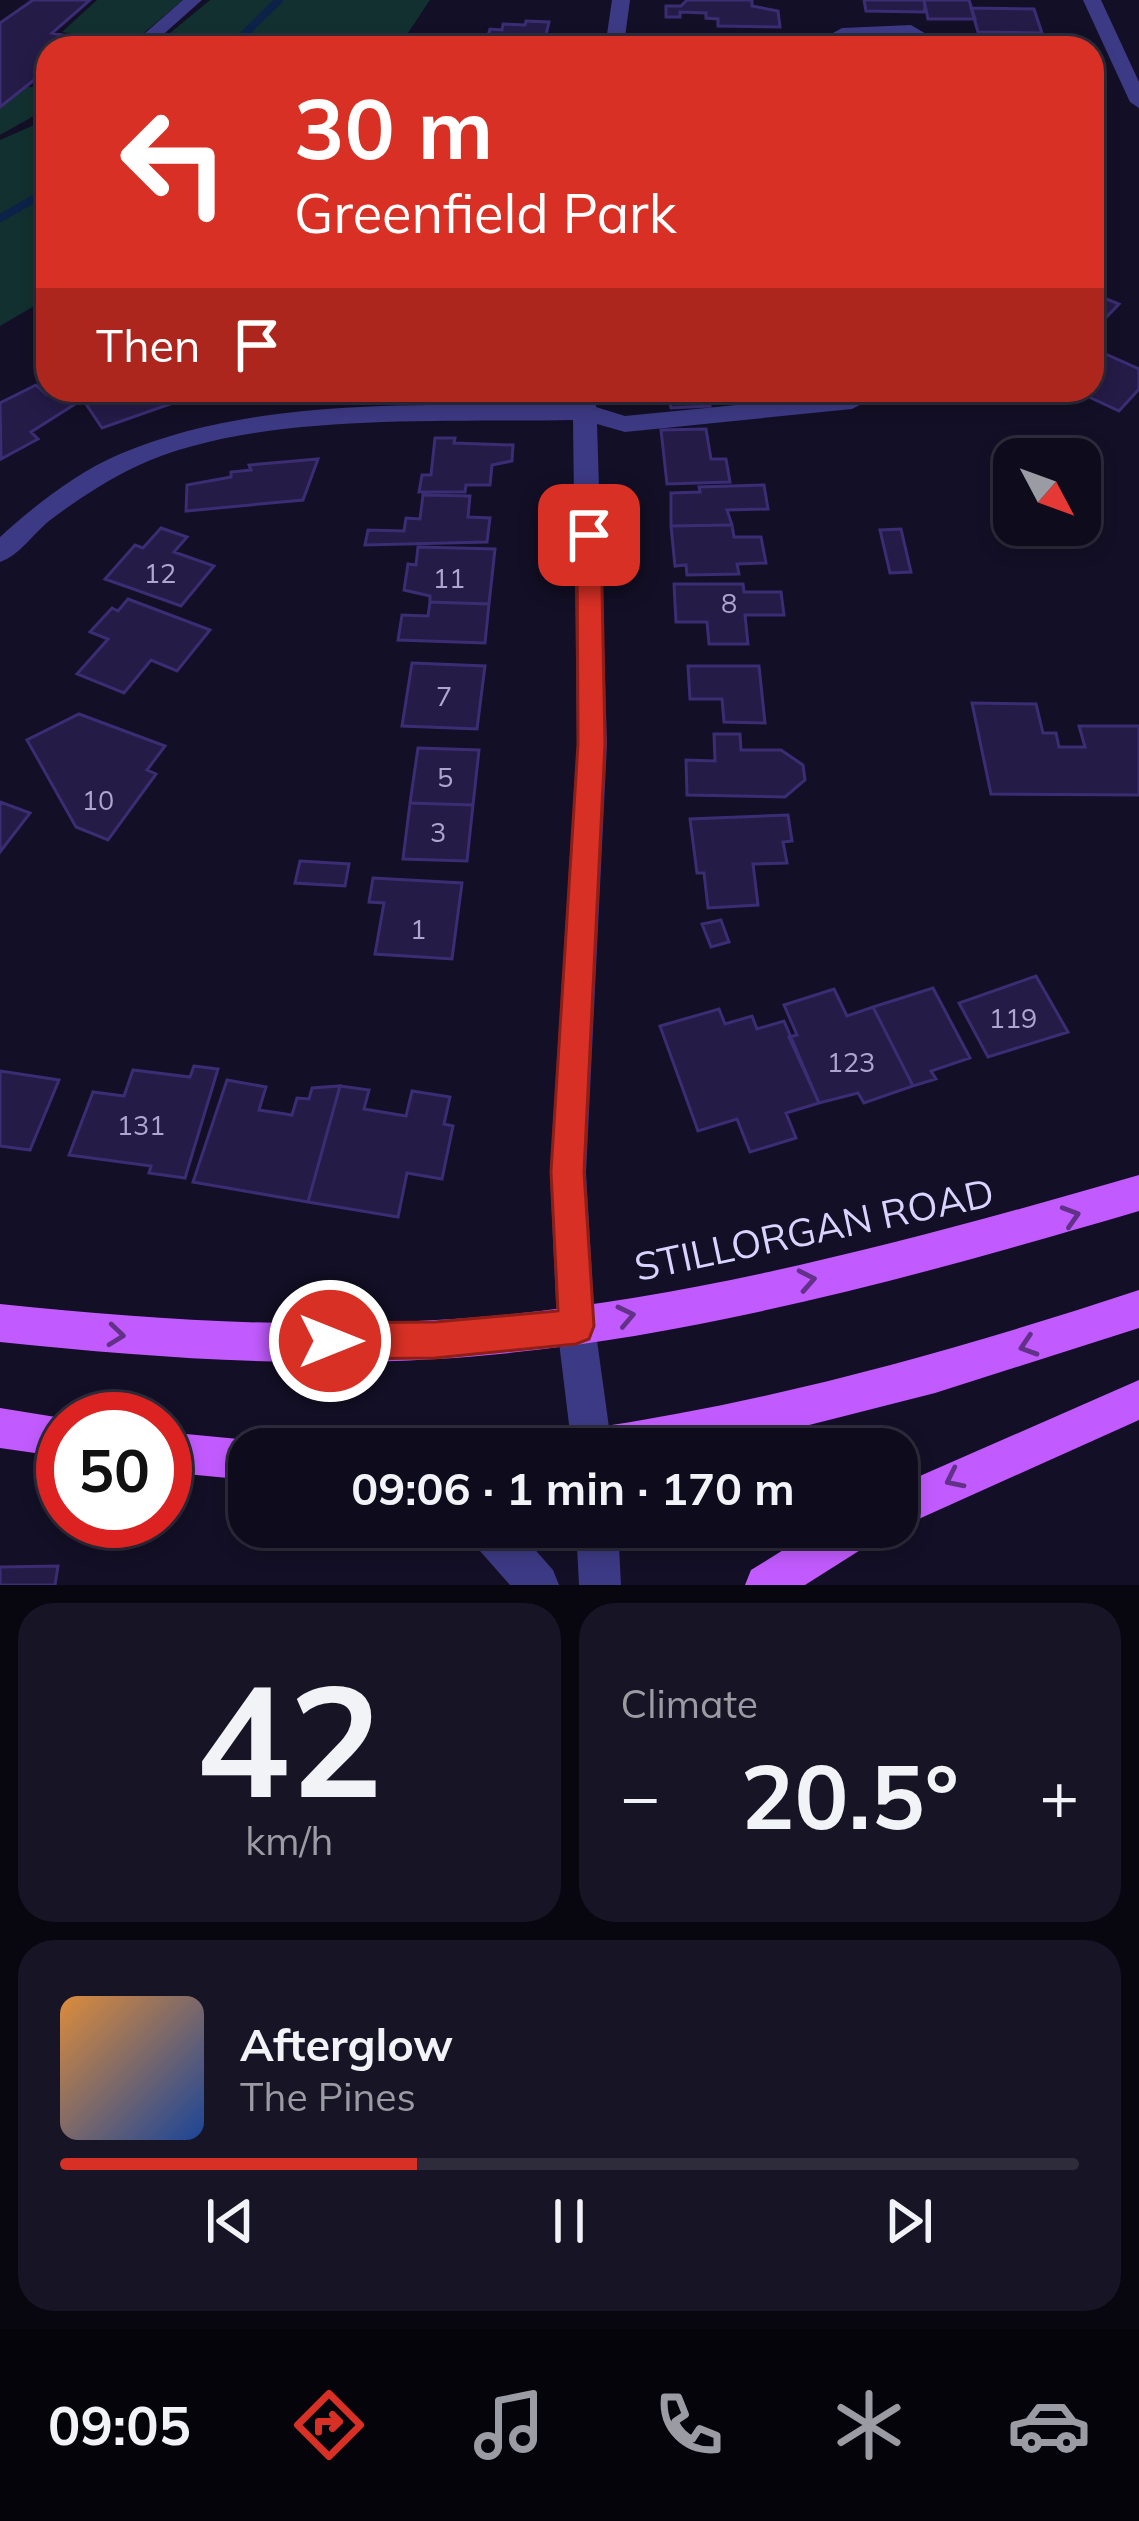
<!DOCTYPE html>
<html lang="en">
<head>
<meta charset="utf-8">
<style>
  :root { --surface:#0e0b1c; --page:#171425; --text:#f1f3f6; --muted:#9b9ba3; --line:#2e2b3b; --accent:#d93025 }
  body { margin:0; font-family:Mulish,sans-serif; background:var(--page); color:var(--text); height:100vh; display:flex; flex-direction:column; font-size:45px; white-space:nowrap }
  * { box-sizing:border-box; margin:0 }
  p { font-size:39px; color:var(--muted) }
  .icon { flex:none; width:66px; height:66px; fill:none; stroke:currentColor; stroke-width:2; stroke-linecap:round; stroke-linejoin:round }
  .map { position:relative; height:1585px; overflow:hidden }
  .side { display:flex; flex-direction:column; gap:18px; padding:18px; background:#08060f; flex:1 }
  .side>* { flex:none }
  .hud { position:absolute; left:36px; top:36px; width:1068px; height:366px; border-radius:36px; box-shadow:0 6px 18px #0003,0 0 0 3px var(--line); background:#d93025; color:#fff; overflow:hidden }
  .needle { width:78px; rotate:131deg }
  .controls { position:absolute; left:993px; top:438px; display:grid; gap:24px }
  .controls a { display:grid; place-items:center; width:108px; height:108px; border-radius:24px; background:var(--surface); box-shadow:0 6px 18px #0003,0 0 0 3px var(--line); font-size:60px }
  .speed { position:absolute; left:36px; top:1392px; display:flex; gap:24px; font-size:60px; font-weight:700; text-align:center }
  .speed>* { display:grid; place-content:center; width:156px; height:156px; border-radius:50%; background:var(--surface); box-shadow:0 6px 18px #0003,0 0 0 3px var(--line); line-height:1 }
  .speed .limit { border:18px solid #d22; background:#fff; color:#111 }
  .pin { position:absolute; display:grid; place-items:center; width:102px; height:102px; color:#fff; margin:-51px; border-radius:24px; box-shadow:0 6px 18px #0006 }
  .me { position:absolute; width:132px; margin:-66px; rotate:90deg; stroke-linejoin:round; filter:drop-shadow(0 0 9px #0008) }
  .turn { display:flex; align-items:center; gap:42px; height:252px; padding:0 60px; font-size:54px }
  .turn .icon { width:156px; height:156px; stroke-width:2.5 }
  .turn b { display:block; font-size:84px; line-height:102px }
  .then { display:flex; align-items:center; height:114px; padding:0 60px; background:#0003; gap:24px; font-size:45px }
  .big { font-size:90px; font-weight:700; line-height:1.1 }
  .side .tile { flex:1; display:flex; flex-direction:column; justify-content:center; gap:18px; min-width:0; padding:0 42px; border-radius:36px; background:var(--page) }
  .side .dial { align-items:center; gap:0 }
  .dial b { font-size:156px; line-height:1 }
  .song { display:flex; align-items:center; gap:36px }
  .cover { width:144px; height:144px; border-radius:18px; background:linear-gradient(135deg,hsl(30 70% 55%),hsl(220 70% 35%)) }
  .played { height:12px; border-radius:6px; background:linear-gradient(90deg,var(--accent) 35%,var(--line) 35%) }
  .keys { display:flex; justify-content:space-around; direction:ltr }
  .heat { display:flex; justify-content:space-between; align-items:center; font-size:66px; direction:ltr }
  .side .tiles { flex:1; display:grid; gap:18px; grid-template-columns:1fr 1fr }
  .tile:last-child { grid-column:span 2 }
  .trip { position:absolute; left:228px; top:1428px; width:690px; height:120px; border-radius:36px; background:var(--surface); box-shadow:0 6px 18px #0003,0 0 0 3px var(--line); font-weight:700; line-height:120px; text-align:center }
  .menu { display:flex; height:192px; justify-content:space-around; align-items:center; background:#06040b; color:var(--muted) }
  .menu .icon { width:84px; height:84px }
  .menu .current { color:var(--accent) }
  .menu b { font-size:54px; color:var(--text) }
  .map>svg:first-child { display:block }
  .green { fill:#12302f }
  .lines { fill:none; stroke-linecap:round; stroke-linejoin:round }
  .stream { stroke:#0c2248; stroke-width:8 }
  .building { fill:#241b47; stroke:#3b2d73; stroke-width:3 }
  .minor { fill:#3d3a85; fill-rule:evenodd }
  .major { fill:#c25bff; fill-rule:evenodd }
  .oneway { stroke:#623188 }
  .route { fill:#d93025; stroke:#8d1f18; stroke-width:3 }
  .labels { text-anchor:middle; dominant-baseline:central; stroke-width:12; stroke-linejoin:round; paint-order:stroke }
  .number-label { font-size:27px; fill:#aca6d1 }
  .near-street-label { font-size:39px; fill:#d9d4ff; stroke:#130f26 }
</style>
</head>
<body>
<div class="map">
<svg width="1139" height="1585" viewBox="0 0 1139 1585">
  <rect width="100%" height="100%" fill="#130f26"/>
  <path class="green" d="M97,0H183L126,48H82L93,37L62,32Z
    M210,0H430L398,48H152Z
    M48,78L44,93L48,108L0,135V102L19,87H37Z
    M48,119V298L0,326V140Z"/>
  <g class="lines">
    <path class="stream" d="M230,48L279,0
      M0,218L48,191"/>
  </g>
  <path class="building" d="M33,0H90L52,33L89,40L77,48H48V69L0,107V23Z
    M687,0H752V6L778,11L780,27L718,26V19L706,18V13L680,12V17H666V6H681Z
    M864,0H924L925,7L924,12L866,11Z
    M924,0H969L975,19H928Z
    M971,8L1034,9L1042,33L978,32Z
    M526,21L549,22L543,48H496L498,43H486L490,29L502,30L503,24L525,25Z
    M1092,293L1119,304L1092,332Z
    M1092,348L1139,369V389L1119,411L1074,390H1092Z
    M36,385L47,395L73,390L83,399L31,432L38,439L1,459L0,403Z
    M114,390H188L190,397L102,428L84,401Z
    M188,390H249L192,403Z
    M657,390H707L710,406L671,408L669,399H659Z
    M706,429L711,459H726L730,482L667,484L661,430Z
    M435,438H455L454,443L513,445L512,461L492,465L490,485H466L465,492H419L422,475H431Z
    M318,459L303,500L186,511L187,485L231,477V472L251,470L249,465Z
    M764,485L768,509L727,510L732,525L671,526V493L700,492L699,487Z
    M423,495L470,496L468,517L490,518L487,542L365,545L368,530L404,531L406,518L420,519Z
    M732,525L734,537H761L766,563L737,564L739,574L687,575L686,565L675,566L671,526Z
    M161,528L187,537L174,552L214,566L181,606L105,579L135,545L143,548Z
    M901,529L911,572L890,573L880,530Z
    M418,547L495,549L489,604L430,602V596L404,590L408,564L416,565Z
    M674,584H743L744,592H781L784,615H745L748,644H709L707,622H676Z
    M128,599L210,630L177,671L151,660L124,693L77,674L108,639L90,632L112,608L118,611Z
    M430,602L489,604L485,643L398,640L402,615L428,616Z
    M412,663L485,666L477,729L402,726Z
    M688,666H759L765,723L724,722L722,699H690Z
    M972,703L1036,704L1043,733H1056L1059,747H1085L1079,726H1139V795L991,794Z
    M79,714L165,746L147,770L156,774L108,840L76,827L27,740Z
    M714,734H740L741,750H781L803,765L805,780L785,797L687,795L686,760L715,761Z
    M418,748L479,750L473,805L410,803Z
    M0,802L30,813L0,852Z
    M410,803L473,805L467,861L403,859Z
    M788,815L792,841L783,842L787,863L753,864L758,905L708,908L704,873H697L690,819Z
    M300,861L349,864L345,886L295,883Z
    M373,878L462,883L452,959L375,954L384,903L369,902Z
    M721,920L729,942L711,947L702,924Z
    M1036,976L1068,1032L988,1057L959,1003Z
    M933,988L970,1058L931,1071L936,1079L913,1086L873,1007Z
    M834,989L847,1016L873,1007L913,1086L864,1103L858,1093L819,1103L789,1037L797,1035L784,1005Z
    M719,1009L725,1024L752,1016L757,1029L784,1021L819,1103L786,1113L796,1138L750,1152L737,1119L698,1131L660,1026Z
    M194,1066L218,1069L185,1178L149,1173L151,1166L69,1155L93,1092L124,1096L133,1070L190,1077Z
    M0,1071L59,1080L30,1150L0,1146Z
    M227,1080L266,1087L259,1110L292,1115L297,1098L309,1099L312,1088L340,1086L308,1202L193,1182Z
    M340,1086L369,1090L364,1109L406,1116L412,1091L450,1097L444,1124L453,1126L442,1179L407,1173L398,1217L308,1202Z
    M58,1566L55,1585H0V1567Z"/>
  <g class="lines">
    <path class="minor" d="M183,0H202L148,48H128Z
      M612,0H630L625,37L834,41L833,33L842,28L911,25L950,48H928L908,35L852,38L853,48H605Z
      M1083,0H1101L1139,82V108L1130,102Z
      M571,390H595L596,407L625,416L888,390L852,409L625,432L597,424L607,744L586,1173L595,1326L612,1449H572L557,1326L550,1173L577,744L573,420C443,423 252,411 135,467C107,480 74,502 49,521C33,534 20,555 0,562V537C34,506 77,472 120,454C260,395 423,407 572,404Z
      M466,1527H515L553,1570L559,1585H510L472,1542Z
      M576,1527H618L621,1585H579Z"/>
    <path class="major" d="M1139,1175V1211C915,1277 671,1345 436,1359C290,1368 145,1357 0,1342V1304C145,1319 290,1329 436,1320C670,1307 914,1240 1139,1175Z
      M1139,1290V1328L935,1393L727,1446L566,1449L572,1435L586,1429C776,1401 957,1350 1139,1290Z
      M1139,1380V1420L912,1522L897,1528L895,1527L897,1486Z
      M0,1408L68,1419H63V1457L0,1448Z
      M165,1432L249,1440L265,1449H249V1480L165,1472Z
      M820,1527H879L873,1542L805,1585H745L751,1570Z"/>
  </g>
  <defs><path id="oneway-chevron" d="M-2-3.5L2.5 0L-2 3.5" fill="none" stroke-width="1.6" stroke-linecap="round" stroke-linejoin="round" transform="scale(3)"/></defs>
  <g class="oneway">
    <use href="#oneway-chevron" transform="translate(1071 1216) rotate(-17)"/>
    <use href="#oneway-chevron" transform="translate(807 1280) rotate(-11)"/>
    <use href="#oneway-chevron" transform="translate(626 1316) rotate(-12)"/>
    <use href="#oneway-chevron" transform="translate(116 1335) rotate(6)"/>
    <use href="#oneway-chevron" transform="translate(1028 1346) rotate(162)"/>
    <use href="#oneway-chevron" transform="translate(954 1479) rotate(154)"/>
  </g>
  <path class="route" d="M589,526L601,535L605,744L584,1172L594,1326L589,1339L576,1344L435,1358L330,1359L317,1353L312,1341L317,1329L330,1323L435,1322L558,1311L551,1172L578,744L577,535Z"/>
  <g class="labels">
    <g class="number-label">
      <text x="160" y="573">12</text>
      <text x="449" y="578">11</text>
      <text x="729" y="603">8</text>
      <text x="444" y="696">7</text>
      <text x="445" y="777">5</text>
      <text x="98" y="800">10</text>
      <text x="438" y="832">3</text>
      <text x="418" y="929">1</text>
      <text x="1013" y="1018">119</text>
      <text x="851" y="1062">123</text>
      <text x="141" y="1125">131</text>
    </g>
    <g class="near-street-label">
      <text transform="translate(814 1229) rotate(-12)">STILLORGAN ROAD</text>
    </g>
  </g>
</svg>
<div class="controls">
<a><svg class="needle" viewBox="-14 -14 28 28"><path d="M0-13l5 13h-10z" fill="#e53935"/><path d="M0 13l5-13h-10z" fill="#9b9ba3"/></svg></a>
</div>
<div class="speed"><div class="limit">50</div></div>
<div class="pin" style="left:589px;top:535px;background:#d93025"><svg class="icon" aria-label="arrive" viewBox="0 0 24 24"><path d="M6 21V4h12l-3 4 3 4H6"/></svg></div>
<svg class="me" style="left:330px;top:1341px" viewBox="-20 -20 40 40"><circle r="17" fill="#d93025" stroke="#fff" stroke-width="3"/><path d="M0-11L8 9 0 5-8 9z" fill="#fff"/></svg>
<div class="trip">09:06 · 1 min · 170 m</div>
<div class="hud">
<div class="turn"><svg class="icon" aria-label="left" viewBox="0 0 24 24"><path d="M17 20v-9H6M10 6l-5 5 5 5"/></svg><div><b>30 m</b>Greenfield Park</div></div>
<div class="then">Then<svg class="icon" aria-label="arrive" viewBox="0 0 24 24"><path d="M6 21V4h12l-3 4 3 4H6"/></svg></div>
</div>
</div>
<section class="side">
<div class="tiles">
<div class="tile dial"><b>42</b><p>km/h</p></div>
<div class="tile"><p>Climate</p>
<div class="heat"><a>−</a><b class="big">20.5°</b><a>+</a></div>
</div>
<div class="tile">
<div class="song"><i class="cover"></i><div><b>Afterglow</b><p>The Pines</p></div></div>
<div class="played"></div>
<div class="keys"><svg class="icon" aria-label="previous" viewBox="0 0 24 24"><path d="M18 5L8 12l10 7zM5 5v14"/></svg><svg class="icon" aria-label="pause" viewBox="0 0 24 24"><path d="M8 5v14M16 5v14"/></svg><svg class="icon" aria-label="next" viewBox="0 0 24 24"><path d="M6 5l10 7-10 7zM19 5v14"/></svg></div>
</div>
</div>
</section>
<nav class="menu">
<b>09:05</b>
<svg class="icon current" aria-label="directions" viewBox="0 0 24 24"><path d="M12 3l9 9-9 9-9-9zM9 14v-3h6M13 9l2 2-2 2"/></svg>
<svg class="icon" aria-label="music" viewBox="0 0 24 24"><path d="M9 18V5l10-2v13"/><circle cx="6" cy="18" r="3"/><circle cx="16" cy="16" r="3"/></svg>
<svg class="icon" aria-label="phone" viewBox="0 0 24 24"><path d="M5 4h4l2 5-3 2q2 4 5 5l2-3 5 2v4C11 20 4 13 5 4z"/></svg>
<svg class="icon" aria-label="climate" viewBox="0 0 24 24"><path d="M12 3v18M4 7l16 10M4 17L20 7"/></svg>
<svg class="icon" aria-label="car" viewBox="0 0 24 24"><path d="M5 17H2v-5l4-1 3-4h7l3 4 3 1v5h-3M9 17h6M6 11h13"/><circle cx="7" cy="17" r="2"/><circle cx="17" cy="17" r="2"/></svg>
</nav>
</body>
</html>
